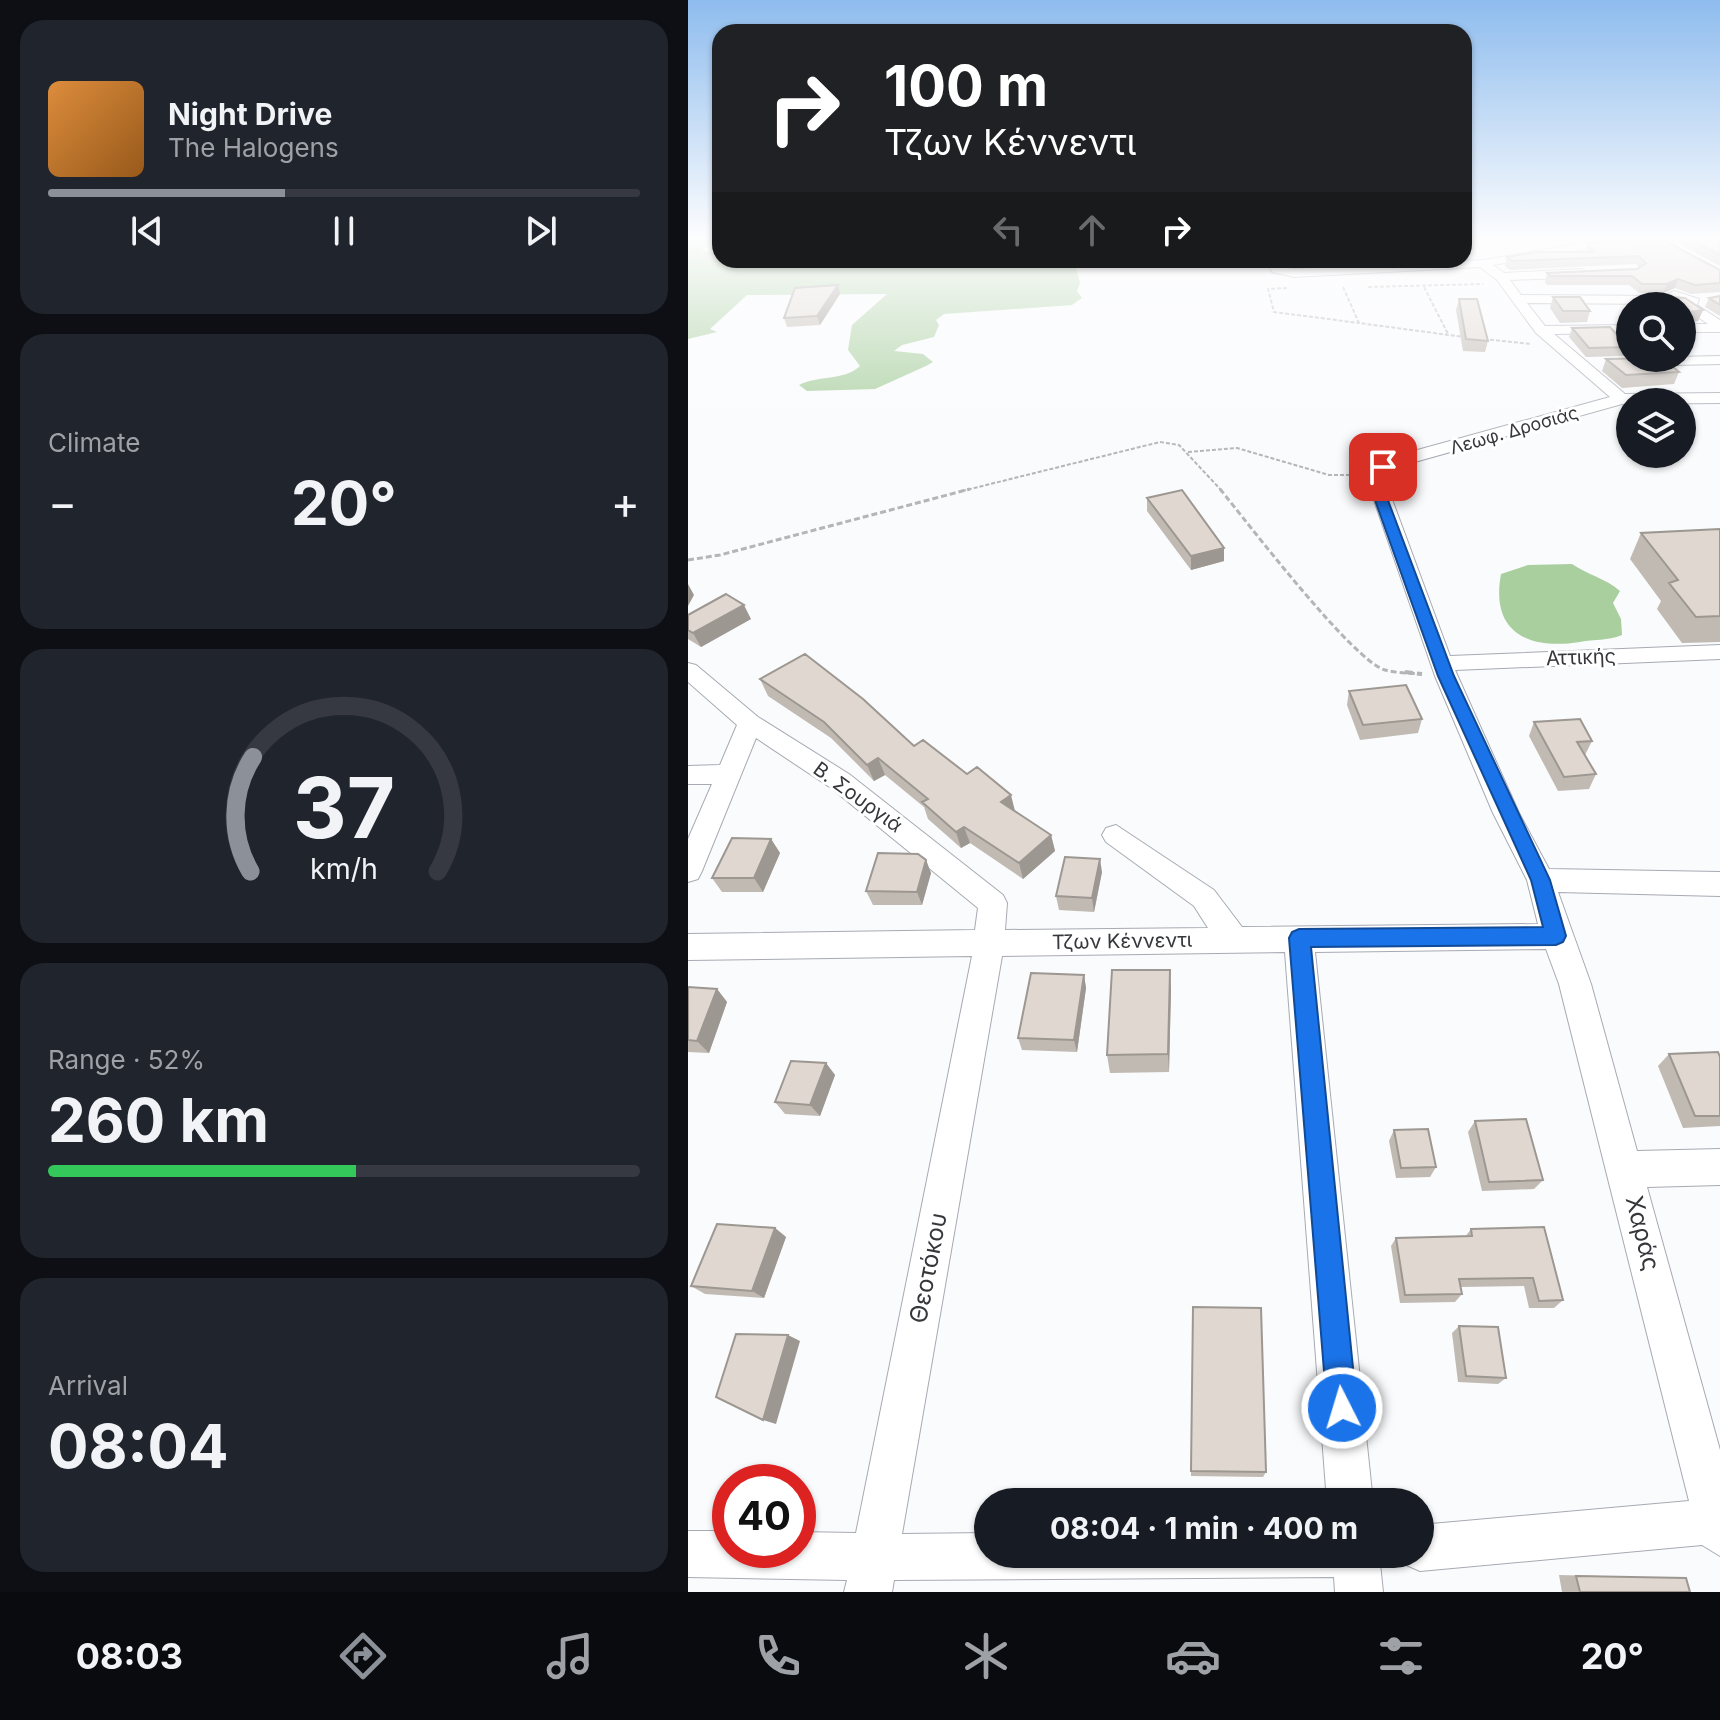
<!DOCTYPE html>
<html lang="en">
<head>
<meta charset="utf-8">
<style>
  :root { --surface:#171b24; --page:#20242c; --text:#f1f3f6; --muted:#9ea1a6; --line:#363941; --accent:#8c9099 }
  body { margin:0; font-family:Inter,sans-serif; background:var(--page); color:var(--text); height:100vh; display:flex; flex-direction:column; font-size:30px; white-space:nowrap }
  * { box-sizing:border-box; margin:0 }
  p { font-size:26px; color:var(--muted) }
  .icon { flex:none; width:44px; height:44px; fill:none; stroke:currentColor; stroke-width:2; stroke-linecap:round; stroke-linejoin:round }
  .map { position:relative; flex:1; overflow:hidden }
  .side { display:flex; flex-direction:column; gap:20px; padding:20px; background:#0d0f14; width:688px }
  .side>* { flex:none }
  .top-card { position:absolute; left:24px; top:24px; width:760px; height:244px; border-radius:24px; box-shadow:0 2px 6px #0004; background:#202124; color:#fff; overflow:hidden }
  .fabs { position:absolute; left:928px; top:292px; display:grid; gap:16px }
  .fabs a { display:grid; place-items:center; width:80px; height:80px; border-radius:50%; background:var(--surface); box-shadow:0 2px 6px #0004; font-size:40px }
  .speed { position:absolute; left:24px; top:1464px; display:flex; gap:16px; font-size:40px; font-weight:700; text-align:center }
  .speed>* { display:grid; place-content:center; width:104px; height:104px; border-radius:50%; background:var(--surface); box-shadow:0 2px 6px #0004; line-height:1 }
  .speed .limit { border:12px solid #d22; background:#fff; color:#111 }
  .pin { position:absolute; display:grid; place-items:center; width:68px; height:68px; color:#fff; margin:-34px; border-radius:16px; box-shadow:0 4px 12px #0006 }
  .me { position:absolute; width:88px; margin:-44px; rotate:355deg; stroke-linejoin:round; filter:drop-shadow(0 0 6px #0008) }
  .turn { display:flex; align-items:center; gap:28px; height:168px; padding:0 40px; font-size:36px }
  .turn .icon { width:104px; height:104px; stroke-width:2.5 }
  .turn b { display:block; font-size:56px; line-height:68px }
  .lanes { display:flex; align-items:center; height:76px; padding:0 40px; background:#0003; justify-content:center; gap:40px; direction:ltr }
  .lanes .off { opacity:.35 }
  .big { font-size:60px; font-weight:700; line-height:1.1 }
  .side .tile { flex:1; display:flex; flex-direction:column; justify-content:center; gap:12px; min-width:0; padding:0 28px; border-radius:24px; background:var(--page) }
  .side .dial { align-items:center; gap:0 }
  .dial svg { height:208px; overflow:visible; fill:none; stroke:var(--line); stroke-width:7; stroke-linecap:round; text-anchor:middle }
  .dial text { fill:var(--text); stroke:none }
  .song { display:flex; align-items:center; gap:24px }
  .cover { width:96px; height:96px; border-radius:12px; background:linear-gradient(135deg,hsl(30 70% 55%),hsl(30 70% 35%)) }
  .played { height:8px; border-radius:4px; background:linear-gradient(90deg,var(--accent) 40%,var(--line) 40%) }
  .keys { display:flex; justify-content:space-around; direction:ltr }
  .heat { display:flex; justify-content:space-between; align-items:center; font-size:44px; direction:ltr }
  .charge { height:12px; border-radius:6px; background:linear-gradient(90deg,#34c759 52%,var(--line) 0) }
  .trip { position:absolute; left:286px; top:1488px; width:460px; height:80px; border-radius:40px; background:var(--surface); box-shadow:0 2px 6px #0004; font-weight:700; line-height:80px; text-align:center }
  .tab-bar { display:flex; height:128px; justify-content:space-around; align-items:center; background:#090b0e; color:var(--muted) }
  .tab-bar .icon { width:56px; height:56px }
  .tab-bar .current { color:var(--accent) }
  .tab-bar b { font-size:36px; color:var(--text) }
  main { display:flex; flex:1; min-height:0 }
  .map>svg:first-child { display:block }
  .forest { fill:#a9cf9f }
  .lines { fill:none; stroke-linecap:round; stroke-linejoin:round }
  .minor-casing { stroke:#a7aab3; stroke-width:2 }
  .path-far2 { stroke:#b4b5b7; stroke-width:2; stroke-dasharray:4 2; stroke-linecap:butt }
  .path-far1 { stroke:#b4b5b7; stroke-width:3; stroke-dasharray:6 3; stroke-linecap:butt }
  .path { stroke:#b4b5b7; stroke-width:4; stroke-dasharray:8 4; stroke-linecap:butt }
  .minor { fill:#fff; fill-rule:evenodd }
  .wall { fill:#c1bab3 }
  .shaded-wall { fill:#9d9792 }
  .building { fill:#e0d8d0; stroke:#9d9792; stroke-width:2 }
  .route { fill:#1a73e8; stroke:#114b97; stroke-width:2 }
  .labels { text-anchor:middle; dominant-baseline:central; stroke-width:6; stroke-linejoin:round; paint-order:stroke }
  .far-street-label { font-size:18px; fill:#36373b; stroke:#fff }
  .street-label { font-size:20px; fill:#36373b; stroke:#fff }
  .near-street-label { font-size:24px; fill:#36373b; stroke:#fff }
</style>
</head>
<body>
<main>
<section class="side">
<div class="tile">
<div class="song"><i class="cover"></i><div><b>Night Drive</b><p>The Halogens</p></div></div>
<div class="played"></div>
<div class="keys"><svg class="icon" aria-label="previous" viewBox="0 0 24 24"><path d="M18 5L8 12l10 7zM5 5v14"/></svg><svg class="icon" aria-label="pause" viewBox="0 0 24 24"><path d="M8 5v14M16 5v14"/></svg><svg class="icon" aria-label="next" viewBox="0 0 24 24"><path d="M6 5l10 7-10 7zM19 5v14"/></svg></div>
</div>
<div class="tile"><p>Climate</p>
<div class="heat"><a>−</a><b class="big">20°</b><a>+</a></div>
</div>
<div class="tile dial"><svg viewBox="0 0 100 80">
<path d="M14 69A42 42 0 1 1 86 69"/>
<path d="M14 69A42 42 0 0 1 15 25" stroke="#8c9099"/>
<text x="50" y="56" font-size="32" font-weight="700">37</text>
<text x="50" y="72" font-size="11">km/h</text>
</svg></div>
<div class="tile"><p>Range · 52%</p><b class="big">260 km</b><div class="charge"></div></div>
<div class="tile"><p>Arrival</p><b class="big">08:04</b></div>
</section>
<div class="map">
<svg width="1032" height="1592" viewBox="0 0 1032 1592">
  <rect width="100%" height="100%" fill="#fafbfd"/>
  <path class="forest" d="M0,236H32L13,251L32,252V260H485L420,268L388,267L392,283L389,291L394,298L384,305L256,314L248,320L251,325L246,337L214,345L206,351L235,354L245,362L238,366L187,389L119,391L111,385C130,375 156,381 172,366L160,350L164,325L199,294L59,295L22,329L29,332L0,339Z
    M884,564C900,575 917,578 932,591L925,603L933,619L934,635C919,641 907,639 892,642C841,650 802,633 813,574L840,565Z"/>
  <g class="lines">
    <g class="minor-casing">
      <path id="minor" d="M975,236H1018L908,247L805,265L816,273L894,269L900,273L894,277L822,280L833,295L976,296L986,291L1011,299L1009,305L1032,320V332H994V324H1020L994,306L978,304L839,303L857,326L942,325V333L866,334L937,394L1032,393V403L934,404L716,465L702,470L698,483L762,656L1032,645V659L767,670L831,813L861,869L1032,872V896L870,892L903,984L949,1151L1032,1149V1185L959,1187L1032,1450V1556L1014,1545L732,1571L716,1564L711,1554H732V1525L1001,1501L871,984L858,949L627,952L685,1502H639L597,952L314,956L214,1534L300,1533V1554H691L695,1592H647L646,1577L206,1580L204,1592H156L159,1580L0,1577V1531H42V1550H110V1532L168,1533L284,956L0,960V934L287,930L290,908L143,788L68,738L14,871L10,879L0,882V839L24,784H0V766L32,765L49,725L0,682V663L8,665L70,717L161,774L315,895L319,903L317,930L520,928L506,906L418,842L414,835L418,828L428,825L526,890L554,927L850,924L839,880L805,813L747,676L680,483L689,463L704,457L922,397L848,333L809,280L792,267L606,277L584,272L578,260H590L593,267L606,269L795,260L908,241Z
        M297,260H355L349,263H303Z
        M1032,356V364L942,366L935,362L942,358Z"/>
    </g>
    <path class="path-far2" d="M655,287L671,323L776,337
      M680,287L795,284
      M736,287L760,334
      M599,288L580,289L586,312L671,323
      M796,339L843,344
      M500,452L549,448L641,475H670
      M274,491L472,442L491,445L534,491"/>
    <path class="path-far1" d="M532,489C559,522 665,661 697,670C708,673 722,673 734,674
      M0,560L32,555L282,489"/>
    <path class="path" d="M717,672L734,674"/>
    <use href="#minor" class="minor"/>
  </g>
  <path class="wall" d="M995,236H1032V266L992,244Z
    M899,243L1032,270V292L1003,294L987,288L975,293H951L941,285H859L857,282L859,273L949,269L951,268L948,264L822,270L817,266L819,257L897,252Z
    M150,285L152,294L132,325L99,327L96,318Z
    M973,296L1015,310L1010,321L994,324V306H969Z
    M1032,296V316L1017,307L1021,298Z
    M865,297L902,311L899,322L872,323L862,308Z
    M771,299L800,341L797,352L775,351L768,310Z
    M884,328L940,347L937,356L898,357L881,337Z
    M918,359L991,372L986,384L934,388L914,371Z
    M459,498L536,561L503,570L459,511Z
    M1032,529V642L994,643L969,609L973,601L942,559L953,533Z
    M0,615L63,619L13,647L0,639Z
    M72,679L226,746L363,835L367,851L335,879L282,843L273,848L240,819L236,807L197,775L186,781L143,738L80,696Z
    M661,691L734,719L730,733L672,740L659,705Z
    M846,722L904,741L897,755L908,774L901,789L870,791L841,736Z
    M83,839L92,853L75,892H34L24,878Z
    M238,860L243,873L234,905H185L178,891Z
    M414,872L406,912L371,910L368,896Z
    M482,970L483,989L481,1072L422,1073L419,1055Z
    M396,975L398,988L389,1052L334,1050L330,1038Z
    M0,987L29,989L39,1002L21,1053L0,1052Z
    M981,1054L1032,1057V1126L995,1128L970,1066Z
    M138,1063L147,1075L132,1116L97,1114L87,1102Z
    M787,1121L855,1180L846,1189L794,1191L780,1132Z
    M706,1130L748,1167L742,1177L708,1178L701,1141Z
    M87,1228L98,1237L76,1298L17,1294L3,1286Z
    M783,1229L875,1300L866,1308H841L836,1286L773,1287L774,1294L767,1302L712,1303L703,1246L708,1238L777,1237Z
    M771,1326L818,1378L810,1384L770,1382L764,1333Z
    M503,1471L578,1472L575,1477L503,1476Z
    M871,1575L998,1578L1002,1592H874Z"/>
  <path class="shaded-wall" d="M891,236H947L889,241Z
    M990,279L987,288L975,293L979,284Z
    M150,285L152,294L132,325L129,316Z
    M1015,310L1010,321L994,324L995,313Z
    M536,548V561L503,570V556Z
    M0,584L6,595L0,606Z
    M56,605L63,619L13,647L5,633Z
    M190,758L197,775L186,781L179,765Z
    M323,795L327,811L313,802Z
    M276,827L282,843L273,848L268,832Z
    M363,835L367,851L335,879L331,863Z
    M83,839L92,853L75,892L66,878Z
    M412,859L414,872L406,912L404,898Z
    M238,860L243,873L234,905L229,892Z
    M482,970L483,989L481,1072L480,1054Z
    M396,975L398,988L389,1052L386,1040Z
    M29,989L39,1002L21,1053L9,1041Z
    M138,1063L147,1075L132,1116L122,1105Z
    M87,1228L98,1237L76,1298L64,1291Z
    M100,1335L112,1341L88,1424L75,1420Z"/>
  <path class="building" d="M996,236H1032V255Z
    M971,238L1032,270V283L1007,285L990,279L979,284H954L944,276H862L859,273L949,269L958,263L951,256L824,261L819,257L849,252H906L899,243Z
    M150,285L129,316L96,318L107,288Z
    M973,296L997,298L1015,310L995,313L994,306H986Z
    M1032,296V305L1021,298Z
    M865,297H892L902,311H875Z
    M771,299H789L800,341L778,339Z
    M922,327L940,347L901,348L884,328Z
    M974,358L991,372L938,375L918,359Z
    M494,490L536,548L503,556L459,498Z
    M1032,529V616L1008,617L981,583L990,580L953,533Z
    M38,594L56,605L5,633L0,630V615Z
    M117,654L175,699L226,746L235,740L279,774L289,767L323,795L313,802L363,835L331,863L276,827L268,832L234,802L240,799L190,758L179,765L136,722L72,679Z
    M718,685L734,719L675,725L661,691Z
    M892,719L904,741L889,742L908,774L876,777L846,722Z
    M44,838L83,839L66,878H24Z
    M190,853L230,854L238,860L229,892L178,891Z
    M377,857L412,859L404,898L368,896Z
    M424,970H482L480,1054L419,1055Z
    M343,973L396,975L386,1040L330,1038Z
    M0,987L29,989L9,1041L0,1040Z
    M1030,1052L1032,1057V1116H1007L981,1054Z
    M103,1061L138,1063L122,1105L87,1102Z
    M838,1119L855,1180L801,1182L787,1121Z
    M740,1129L748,1167L713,1168L706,1130Z
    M29,1224L87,1228L64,1291L3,1286Z
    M856,1227L875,1300L851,1301L845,1278L771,1279L774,1294L717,1295L708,1238L784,1236L783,1229Z
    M505,1307L573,1308L578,1472L503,1471Z
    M771,1326L810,1327L818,1378L778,1376Z
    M48,1334L100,1335L75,1420L28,1397Z
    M888,1576L998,1578L1002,1592H892Z"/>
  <linearGradient id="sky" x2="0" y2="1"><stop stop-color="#8ebcee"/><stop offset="0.52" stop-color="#fdfdfe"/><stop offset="1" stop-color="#fdfdfe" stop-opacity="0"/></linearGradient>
  <rect width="1032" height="458" fill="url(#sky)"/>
  <path class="route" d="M695,463L701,467L696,483L701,503L766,676L862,880L878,936L875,942L868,945L623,947L669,1408L664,1419L654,1423L643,1419L639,1408L601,938L604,932L611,929L855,927L843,880L750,676L688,503C685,489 680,471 695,463Z"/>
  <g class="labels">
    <g class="far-street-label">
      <text transform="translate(826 430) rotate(-16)">Λεωφ. Δροσιάς</text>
    </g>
    <g class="street-label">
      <text transform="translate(893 657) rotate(-2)">Αττικής</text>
      <text transform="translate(170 797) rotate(36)">Β. Σουργιά</text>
      <text transform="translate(434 941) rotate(-1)">Τζων Κέννεντι</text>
    </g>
    <g class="near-street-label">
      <text transform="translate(955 1233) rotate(76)">Χαράς</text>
      <text transform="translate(240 1268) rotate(-79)">Θεοτόκου</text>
    </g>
  </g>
</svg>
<div class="fabs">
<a><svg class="icon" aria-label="search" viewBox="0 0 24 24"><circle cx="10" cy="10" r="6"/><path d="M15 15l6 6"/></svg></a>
<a><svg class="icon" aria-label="layers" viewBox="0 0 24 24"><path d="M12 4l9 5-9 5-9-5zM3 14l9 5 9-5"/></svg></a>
</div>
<div class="speed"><div class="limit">40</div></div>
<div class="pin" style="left:695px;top:467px;background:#d93025"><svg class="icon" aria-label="arrive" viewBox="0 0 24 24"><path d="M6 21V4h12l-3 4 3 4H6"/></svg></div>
<svg class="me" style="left:654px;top:1408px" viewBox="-20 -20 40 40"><circle r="17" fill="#1a73e8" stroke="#fff" stroke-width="3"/><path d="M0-11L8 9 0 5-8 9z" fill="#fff"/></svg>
<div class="trip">08:04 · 1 min · 400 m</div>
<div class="top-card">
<div class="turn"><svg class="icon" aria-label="right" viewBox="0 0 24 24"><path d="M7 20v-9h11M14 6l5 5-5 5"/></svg><div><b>100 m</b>Τζων Κέννεντι</div></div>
<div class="lanes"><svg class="icon off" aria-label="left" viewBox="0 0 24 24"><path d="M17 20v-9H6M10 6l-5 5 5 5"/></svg><svg class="icon off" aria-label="ahead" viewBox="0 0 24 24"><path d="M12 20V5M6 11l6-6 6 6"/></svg><svg class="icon" aria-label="right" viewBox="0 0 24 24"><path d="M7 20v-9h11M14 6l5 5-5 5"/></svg></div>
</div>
</div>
</main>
<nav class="tab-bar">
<b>08:03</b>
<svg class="icon current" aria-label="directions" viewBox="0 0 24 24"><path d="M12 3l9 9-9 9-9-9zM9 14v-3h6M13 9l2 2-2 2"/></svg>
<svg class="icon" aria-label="music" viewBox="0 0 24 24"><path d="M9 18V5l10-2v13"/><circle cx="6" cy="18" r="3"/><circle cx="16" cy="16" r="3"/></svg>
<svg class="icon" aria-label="phone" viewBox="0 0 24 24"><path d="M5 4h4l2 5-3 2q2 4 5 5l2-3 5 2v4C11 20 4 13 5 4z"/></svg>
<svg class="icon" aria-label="climate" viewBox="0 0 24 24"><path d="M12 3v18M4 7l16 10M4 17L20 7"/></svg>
<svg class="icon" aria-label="car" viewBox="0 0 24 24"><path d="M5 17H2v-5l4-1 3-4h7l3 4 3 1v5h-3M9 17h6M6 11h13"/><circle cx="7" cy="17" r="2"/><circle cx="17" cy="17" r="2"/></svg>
<svg class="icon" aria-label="filters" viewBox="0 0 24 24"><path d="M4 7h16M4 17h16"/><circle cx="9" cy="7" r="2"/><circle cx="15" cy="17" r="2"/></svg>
<b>20°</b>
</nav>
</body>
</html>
